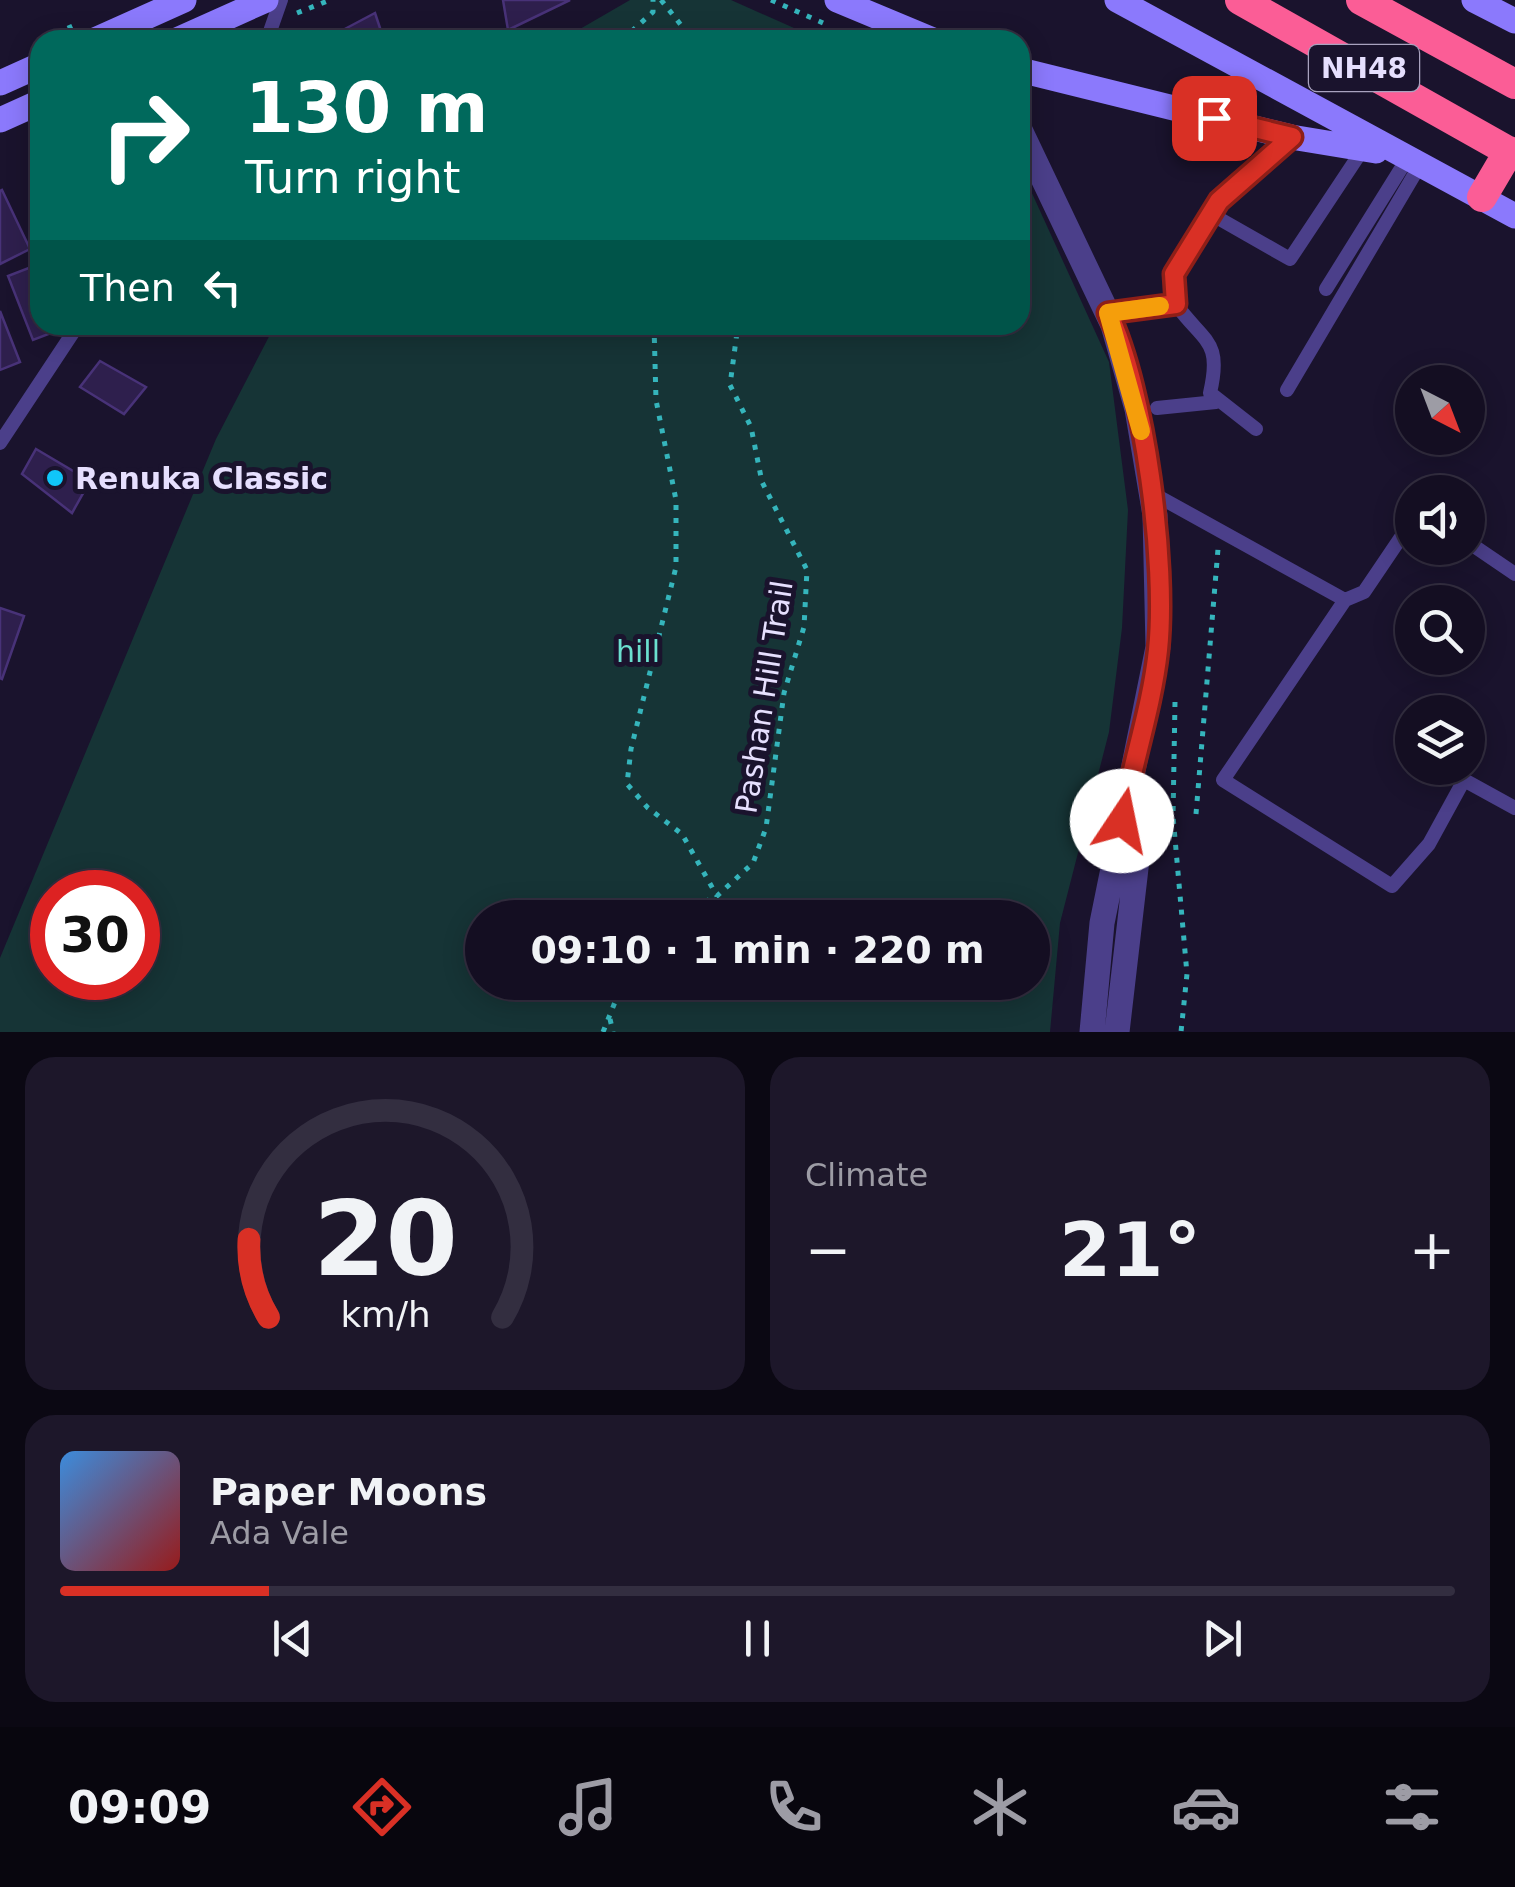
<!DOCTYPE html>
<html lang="en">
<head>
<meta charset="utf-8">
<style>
  :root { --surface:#140e22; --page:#1d172a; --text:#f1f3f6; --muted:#9d9ca5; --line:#332e40; --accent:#d93025 }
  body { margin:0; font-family:"DejaVu Sans",sans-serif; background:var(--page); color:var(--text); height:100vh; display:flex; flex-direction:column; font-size:38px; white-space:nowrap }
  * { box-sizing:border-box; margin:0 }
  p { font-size:32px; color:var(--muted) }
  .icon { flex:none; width:55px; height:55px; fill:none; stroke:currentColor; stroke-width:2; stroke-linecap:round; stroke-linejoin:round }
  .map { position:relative; height:1032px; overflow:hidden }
  .panel { display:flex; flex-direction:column; gap:25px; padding:25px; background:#0b0813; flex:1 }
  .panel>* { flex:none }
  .top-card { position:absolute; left:30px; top:30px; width:1000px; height:305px; border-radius:30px; box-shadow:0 5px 25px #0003,0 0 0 2px var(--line); background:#00695c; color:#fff; overflow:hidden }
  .needle { width:65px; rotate:138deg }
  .controls { position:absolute; left:1395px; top:365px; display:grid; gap:20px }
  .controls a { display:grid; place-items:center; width:90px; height:90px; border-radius:50%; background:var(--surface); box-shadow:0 5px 25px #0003,0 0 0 2px var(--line); font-size:50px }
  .speed { position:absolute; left:30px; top:870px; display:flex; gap:20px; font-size:50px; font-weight:700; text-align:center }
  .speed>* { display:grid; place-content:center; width:130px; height:130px; border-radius:50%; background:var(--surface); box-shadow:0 5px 25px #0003,0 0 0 2px var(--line); line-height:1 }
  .speed .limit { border:15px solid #d22; background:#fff; color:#111 }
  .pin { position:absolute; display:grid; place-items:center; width:85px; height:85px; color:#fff; margin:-42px; border-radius:20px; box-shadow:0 5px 15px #0006 }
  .me { position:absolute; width:110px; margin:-55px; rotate:11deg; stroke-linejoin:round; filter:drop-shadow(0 0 8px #0008) }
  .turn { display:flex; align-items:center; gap:35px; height:210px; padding:0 50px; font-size:45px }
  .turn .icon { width:130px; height:130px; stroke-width:2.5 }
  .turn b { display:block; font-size:70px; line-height:85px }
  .then { display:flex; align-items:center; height:95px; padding:0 50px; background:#0003; gap:20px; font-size:38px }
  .big { font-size:75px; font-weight:700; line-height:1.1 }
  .panel .tile { flex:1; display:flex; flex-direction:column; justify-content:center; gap:15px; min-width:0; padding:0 35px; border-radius:30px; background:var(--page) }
  .panel .dial { align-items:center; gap:0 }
  .dial svg { height:260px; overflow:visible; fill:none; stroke:var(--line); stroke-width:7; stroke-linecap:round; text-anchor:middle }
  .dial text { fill:var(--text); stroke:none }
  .song { display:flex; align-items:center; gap:30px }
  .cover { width:120px; height:120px; border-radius:15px; background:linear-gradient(135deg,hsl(210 70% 55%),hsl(0 70% 35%)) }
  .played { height:10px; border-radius:5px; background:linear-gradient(90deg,var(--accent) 15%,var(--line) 15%) }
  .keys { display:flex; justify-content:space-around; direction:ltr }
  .heat { display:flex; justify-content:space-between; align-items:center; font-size:55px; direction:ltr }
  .panel .tiles { flex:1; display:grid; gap:25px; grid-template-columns:1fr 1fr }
  .tile:last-child { grid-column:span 2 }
  .trip { position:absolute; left:465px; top:900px; width:585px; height:100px; border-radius:50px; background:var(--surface); box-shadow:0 5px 25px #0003,0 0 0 2px var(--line); font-weight:700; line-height:100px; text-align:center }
  .dock { display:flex; height:160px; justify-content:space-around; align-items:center; background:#08060e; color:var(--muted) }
  .dock .icon { width:70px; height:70px }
  .dock .active { color:var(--accent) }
  .dock b { font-size:45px; color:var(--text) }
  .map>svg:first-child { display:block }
  .green { fill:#163436; fill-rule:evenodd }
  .building { fill:#2e1f4d; stroke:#483278; stroke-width:2.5 }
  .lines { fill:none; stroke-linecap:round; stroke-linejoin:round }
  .path { stroke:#35b5bc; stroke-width:5; stroke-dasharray:5 8; stroke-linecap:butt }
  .lane { stroke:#4b3f8a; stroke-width:14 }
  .street { stroke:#4b3f8a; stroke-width:25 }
  .secondary { stroke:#8b79fc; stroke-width:25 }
  .highway { stroke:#fb5d96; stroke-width:30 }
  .route-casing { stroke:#8d1f18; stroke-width:25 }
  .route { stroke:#d93025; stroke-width:18 }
  .slow { stroke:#f59e0b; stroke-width:18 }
  .poi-dot { fill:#10c6f9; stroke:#1a132d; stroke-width:4 }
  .labels { text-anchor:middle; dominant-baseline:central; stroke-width:10; stroke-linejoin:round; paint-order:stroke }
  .shield { fill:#1a132d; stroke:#a9a2bf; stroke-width:2.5 }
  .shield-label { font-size:28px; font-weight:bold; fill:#e6dffe }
  .poi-label { font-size:30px; font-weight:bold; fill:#e6dffe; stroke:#1a132d; text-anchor:start }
  .park-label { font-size:30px; fill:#6bdfcf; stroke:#1a132d }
  .street-label { font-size:30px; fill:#e6dffe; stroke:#1a132d }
</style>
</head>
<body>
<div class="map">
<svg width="1515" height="1032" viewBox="0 0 1515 1032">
  <rect width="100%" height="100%" fill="#1a132d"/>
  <path class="green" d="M630,0H731L821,40H561Z
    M1020,167L1109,362L1128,510L1122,628L1109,732L1060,923L1050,1032H0V958L216,439L275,325H1020ZM52,892H138V978H52ZM482,918H1032V982H482Z"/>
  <path class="building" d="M503,0H570L508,30Z
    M375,13L384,40H324Z
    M2,190L30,249L0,264V191Z
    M39,264L40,325L64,328L33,340L8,276Z
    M0,311L20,362L0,370Z
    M100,361L146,387L124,414L80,387Z
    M36,449L90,481L72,513L22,474Z
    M0,608L24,616L2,679L0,678Z"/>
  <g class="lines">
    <path class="path" d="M661,0L693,40
      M771,0L823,23
      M297,13L330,0
      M44,39L75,25
      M622,40L653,12V0
      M654,325L656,400L676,500V567L631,749L627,784L648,808L682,834L717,896
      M1175,702L1173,816L1187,974L1181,1032
      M1196,814L1218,549
      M669,918L717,896L753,863L766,828L784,693L804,627L807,570L762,482L751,427L730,385L738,325
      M610,1019L613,1032
      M603,1032L623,982"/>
    <path class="lane" d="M267,40L281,0
      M1211,214L1290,259L1363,149
      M1326,289L1407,159
      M1108,313L1176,304
      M1287,390L1420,165
      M1157,408L1216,402
      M1256,429L1210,393C1222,341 1205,343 1178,307C1146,261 1261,164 1291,137
      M0,443L78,325
      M1152,493L1345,600L1364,592L1412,521
      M1468,542L1515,574
      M1345,600L1223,780L1392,886L1429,844L1464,780L1515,808"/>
    <path class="street" d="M1020,130L1113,325L1137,409L1155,515L1158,647L1102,923L1092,1032
      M1117,1032L1141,825L1130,787"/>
    <path class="secondary" d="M837,0L933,40
      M1117,0L1515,216
      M1474,0L1515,21
      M95,40L184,0
      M177,40L266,0
      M1020,70L1291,137L1376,151
      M0,83L40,65
      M0,120L40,102"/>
    <path class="highway" d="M1240,0L1515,155
      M1361,0L1515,84
      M1482,197L1509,151"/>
  </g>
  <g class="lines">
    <g class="route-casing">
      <path id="route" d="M1122,821C1132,764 1152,707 1158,650C1167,564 1145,390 1108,313L1176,304L1174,274L1219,201L1292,137L1214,118"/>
    </g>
    <use href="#route" class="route"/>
    <path class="slow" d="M1141,431L1108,313L1160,306"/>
  </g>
  <circle class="poi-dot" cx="55" cy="478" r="10"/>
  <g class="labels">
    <rect class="shield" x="1309" y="45" width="110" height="46" rx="8"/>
    <g class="shield-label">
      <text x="1364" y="68">NH48</text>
    </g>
    <g class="poi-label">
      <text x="75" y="478">Renuka Classic</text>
    </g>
    <g class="park-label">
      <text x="638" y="651">hill</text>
    </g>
    <g class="street-label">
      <text transform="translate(764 697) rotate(-81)">Pashan Hill Trail</text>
    </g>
  </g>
</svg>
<div class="controls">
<a><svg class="needle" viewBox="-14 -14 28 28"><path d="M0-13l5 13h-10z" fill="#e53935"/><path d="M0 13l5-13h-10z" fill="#9d9ca5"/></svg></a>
<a><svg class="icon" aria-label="sound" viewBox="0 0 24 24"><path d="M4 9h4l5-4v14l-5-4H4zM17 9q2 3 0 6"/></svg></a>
<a><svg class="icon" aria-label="search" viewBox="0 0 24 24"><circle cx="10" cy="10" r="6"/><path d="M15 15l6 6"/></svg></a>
<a><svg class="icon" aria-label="layers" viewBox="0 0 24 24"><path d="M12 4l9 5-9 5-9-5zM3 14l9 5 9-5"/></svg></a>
</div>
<div class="speed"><div class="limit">30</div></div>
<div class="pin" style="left:1214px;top:118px;background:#d93025"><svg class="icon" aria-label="arrive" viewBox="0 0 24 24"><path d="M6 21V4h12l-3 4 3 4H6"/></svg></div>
<svg class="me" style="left:1122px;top:821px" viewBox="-20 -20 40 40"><circle r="19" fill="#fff"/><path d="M0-13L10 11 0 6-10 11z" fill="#d93025"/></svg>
<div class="trip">09:10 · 1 min · 220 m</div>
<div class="top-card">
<div class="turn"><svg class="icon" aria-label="right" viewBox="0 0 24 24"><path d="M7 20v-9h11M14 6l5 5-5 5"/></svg><div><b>130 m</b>Turn right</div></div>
<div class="then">Then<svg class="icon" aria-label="left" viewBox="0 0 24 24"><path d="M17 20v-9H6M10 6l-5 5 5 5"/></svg></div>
</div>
</div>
<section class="panel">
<div class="tiles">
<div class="tile dial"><svg viewBox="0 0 100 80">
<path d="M14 69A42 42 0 1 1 86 69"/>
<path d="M14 69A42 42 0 0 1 8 45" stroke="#d93025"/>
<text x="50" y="56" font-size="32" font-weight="700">20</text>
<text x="50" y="72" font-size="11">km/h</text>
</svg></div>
<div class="tile"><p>Climate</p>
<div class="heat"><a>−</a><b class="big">21°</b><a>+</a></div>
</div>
<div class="tile">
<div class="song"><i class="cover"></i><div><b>Paper Moons</b><p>Ada Vale</p></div></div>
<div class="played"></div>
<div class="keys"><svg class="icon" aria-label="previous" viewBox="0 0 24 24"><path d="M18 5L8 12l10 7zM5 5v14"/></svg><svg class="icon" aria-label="pause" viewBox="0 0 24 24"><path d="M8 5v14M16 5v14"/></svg><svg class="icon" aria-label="next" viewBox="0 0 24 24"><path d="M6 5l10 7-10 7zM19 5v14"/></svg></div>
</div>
</div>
</section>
<nav class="dock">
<b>09:09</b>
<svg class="icon active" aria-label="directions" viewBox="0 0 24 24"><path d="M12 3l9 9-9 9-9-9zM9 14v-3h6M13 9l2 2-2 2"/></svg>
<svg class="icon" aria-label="music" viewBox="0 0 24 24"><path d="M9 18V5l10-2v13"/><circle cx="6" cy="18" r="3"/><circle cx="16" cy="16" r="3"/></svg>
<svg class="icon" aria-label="phone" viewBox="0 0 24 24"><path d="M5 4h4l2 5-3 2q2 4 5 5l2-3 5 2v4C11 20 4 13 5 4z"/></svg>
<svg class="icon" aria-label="climate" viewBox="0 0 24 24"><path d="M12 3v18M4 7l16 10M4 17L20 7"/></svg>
<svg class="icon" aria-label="car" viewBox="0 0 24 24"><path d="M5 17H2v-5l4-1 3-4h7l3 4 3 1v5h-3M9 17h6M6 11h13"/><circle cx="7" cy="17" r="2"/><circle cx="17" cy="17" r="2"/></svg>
<svg class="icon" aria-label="filters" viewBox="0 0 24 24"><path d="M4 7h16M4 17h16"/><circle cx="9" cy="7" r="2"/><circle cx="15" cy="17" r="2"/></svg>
</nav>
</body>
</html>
